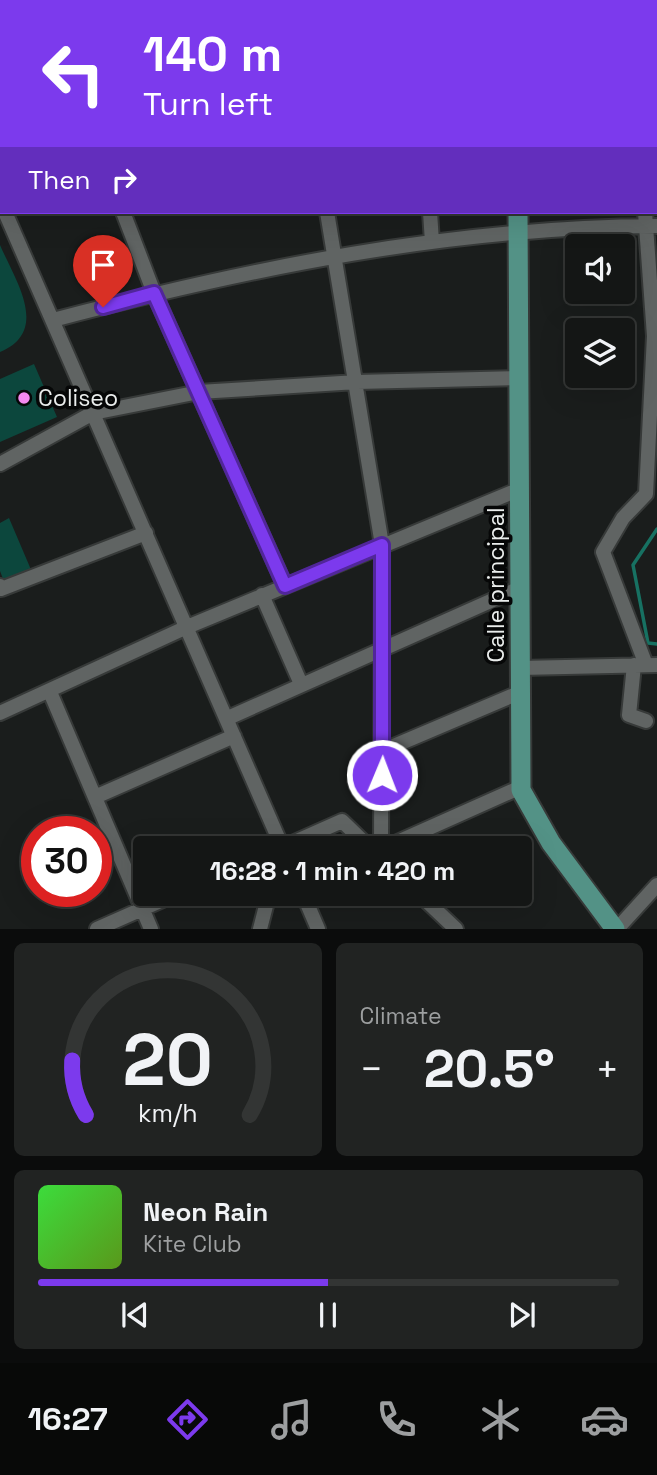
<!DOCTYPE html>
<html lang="en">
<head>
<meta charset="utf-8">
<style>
  :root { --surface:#141615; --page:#212322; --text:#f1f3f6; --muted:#9d9fa0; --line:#333534; --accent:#7c3aed }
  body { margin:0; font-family:"Space Grotesk",sans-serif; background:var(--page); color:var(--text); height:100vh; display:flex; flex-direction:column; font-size:26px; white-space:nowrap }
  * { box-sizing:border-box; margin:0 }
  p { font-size:23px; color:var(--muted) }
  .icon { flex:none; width:38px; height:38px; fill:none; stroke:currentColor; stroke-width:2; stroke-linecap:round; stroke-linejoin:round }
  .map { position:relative; height:929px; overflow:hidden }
  .sheet { display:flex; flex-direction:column; gap:14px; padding:14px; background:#0b0c0c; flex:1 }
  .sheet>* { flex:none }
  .banner { position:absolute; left:0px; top:0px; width:658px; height:214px; box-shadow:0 7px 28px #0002,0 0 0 2px var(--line); background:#7c3aed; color:#fff; overflow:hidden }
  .tools { position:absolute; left:565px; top:234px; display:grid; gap:14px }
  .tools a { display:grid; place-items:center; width:70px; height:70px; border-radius:7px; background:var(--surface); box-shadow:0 7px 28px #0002,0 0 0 2px var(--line); font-size:35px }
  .speed { position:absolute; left:21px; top:816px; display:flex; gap:14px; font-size:35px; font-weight:700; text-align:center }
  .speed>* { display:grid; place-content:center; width:91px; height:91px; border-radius:50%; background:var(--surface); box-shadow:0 7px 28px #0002,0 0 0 2px var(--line); line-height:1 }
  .speed .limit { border:10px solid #d22; background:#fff; color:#111 }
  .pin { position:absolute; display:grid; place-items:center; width:60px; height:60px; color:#fff; margin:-72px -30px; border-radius:50% 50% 50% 0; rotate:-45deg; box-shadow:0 0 7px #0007 }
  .pin .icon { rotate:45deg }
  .me { position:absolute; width:77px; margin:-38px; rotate:1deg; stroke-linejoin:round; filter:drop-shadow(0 0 5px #0008) }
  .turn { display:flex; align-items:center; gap:24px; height:147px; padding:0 28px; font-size:32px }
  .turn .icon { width:91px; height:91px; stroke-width:2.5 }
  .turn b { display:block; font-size:49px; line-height:60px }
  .then { display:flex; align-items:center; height:66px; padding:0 28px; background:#0003; gap:14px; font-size:26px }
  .big { font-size:52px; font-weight:600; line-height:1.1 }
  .sheet .widget { flex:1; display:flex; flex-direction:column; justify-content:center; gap:10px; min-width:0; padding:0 24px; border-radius:10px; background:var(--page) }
  .sheet .dial { align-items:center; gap:0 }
  .dial svg { height:182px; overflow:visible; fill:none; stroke:var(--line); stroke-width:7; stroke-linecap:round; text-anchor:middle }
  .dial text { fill:var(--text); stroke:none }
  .song { display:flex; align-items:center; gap:21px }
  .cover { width:84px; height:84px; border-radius:10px; background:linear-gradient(135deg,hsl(120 70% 55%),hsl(90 70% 35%)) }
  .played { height:7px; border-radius:4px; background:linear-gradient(90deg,var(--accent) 50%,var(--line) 50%) }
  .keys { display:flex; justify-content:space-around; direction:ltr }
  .heat { display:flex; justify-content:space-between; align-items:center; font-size:38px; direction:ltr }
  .sheet .tiles { flex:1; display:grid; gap:14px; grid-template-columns:1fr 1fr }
  .widget:last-child { grid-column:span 2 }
  .trip { position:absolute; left:133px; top:836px; width:399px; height:70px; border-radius:7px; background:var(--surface); box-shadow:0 7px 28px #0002,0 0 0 2px var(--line); font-weight:600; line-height:70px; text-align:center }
  .menu { display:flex; height:112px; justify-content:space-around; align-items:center; background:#080908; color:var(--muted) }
  .menu .icon { width:49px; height:49px }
  .menu .selected { color:var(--accent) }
  .menu b { font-size:32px; color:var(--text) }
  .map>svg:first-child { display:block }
  .green { fill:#0c473d }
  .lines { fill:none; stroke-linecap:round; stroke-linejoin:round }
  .stream { stroke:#177162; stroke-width:3.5 }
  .minor-casing { stroke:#373a39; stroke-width:18 }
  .major-casing { stroke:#373a39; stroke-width:23 }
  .minor { stroke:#606463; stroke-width:14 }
  .major { stroke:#539286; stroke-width:19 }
  .route-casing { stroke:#51269a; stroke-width:18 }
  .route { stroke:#7c3aed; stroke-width:12 }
  .poi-dot { fill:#f489f0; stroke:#060707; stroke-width:2.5 }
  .labels { text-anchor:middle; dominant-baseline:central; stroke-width:7; stroke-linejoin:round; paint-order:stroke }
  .poi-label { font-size:23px; fill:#eaedec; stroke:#060707; text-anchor:start }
  .street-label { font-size:23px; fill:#eaedec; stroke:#060707 }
</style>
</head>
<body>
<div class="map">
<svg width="657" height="929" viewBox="0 0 657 929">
  <rect width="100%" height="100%" fill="#1a1d1c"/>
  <path class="green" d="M0,245C15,280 51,331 0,352Z
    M34,364L57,417L0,442V379Z
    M9,518L32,572L5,584L0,571V523Z"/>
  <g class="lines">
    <path class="stream" d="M657,529L633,565L648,643L657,644"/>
    <g class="minor-casing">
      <path id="minor" d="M45,0L46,2
        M293,0L294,2
        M418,0V2
        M640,0V2
        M656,7H657
        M0,39H2
        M656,136H657
        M0,191L2,190
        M5,212L283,849
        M123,212L154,293L285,586
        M327,212L382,545L381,849
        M430,212L432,242
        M645,212L654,336L646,494L623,518L603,552L646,665
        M53,320C250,268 452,227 657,226
        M0,464L93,413L199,392L357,382L520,378
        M0,586L1,589L146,533
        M262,595L301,684
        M634,665L629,715L646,721
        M520,668L657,665
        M50,692L151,929
        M0,713L187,627L520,489
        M228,718L520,588
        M382,751L521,692
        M95,797L234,736
        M279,849L342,821L371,849
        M382,849L521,787
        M303,894L318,929
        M419,894L456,929
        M97,929L176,894
        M260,929L269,894
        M617,929L657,885"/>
    </g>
    <g class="major-casing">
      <path id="major" d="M518,0V2
        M518,212L521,790L551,843L615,929"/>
    </g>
    <use href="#minor" class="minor"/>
    <use href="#major" class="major"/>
  </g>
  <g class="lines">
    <g class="route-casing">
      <path id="route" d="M103,307L154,293L285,586L382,545V775"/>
    </g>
    <use href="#route" class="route"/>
  </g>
  <circle class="poi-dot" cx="24" cy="398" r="7"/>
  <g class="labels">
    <g class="poi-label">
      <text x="38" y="398">Coliseo</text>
    </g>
    <g class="street-label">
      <text transform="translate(496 585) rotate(-90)">Calle principal</text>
    </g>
  </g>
</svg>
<div class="tools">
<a><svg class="icon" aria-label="sound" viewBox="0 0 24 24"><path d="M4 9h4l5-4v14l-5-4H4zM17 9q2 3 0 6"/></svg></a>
<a><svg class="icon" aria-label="layers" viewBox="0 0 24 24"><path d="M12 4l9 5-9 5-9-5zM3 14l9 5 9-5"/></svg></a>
</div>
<div class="speed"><div class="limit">30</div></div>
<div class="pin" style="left:103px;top:307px;background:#d93025"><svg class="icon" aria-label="arrive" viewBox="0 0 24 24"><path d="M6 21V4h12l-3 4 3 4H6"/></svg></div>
<svg class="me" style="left:382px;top:775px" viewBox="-20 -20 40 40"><circle r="17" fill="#7c3aed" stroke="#fff" stroke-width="3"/><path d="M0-11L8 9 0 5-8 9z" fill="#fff"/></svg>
<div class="trip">16:28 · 1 min · 420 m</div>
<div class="banner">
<div class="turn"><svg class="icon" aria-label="left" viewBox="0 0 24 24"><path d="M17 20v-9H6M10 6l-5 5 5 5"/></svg><div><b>140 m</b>Turn left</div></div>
<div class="then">Then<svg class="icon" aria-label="right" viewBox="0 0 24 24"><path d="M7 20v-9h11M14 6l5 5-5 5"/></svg></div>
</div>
</div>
<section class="sheet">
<div class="tiles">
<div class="widget dial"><svg viewBox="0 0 100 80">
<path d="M14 69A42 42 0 1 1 86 69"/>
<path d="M14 69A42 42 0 0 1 8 45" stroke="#7c3aed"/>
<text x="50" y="56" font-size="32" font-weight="700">20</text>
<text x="50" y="72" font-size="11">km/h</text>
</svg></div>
<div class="widget"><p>Climate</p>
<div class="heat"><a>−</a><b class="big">20.5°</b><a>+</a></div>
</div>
<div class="widget">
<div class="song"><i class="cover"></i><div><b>Neon Rain</b><p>Kite Club</p></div></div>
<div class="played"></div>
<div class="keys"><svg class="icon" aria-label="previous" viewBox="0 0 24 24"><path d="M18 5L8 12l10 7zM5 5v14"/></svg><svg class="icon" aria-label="pause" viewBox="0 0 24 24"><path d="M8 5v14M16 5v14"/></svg><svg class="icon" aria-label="next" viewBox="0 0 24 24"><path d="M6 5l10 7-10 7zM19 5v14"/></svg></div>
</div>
</div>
</section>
<nav class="menu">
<b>16:27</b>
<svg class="icon selected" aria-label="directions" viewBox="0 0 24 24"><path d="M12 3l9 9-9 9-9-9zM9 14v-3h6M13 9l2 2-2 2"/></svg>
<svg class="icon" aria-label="music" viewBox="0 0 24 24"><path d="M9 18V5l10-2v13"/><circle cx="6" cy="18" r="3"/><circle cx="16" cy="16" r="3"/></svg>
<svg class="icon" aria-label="phone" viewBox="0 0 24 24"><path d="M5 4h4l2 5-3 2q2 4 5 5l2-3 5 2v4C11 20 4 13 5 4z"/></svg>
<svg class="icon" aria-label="climate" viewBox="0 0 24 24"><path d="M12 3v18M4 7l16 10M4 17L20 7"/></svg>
<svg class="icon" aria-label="car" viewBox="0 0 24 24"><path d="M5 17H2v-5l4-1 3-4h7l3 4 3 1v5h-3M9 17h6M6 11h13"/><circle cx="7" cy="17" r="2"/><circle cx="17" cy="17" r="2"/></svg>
</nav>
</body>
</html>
